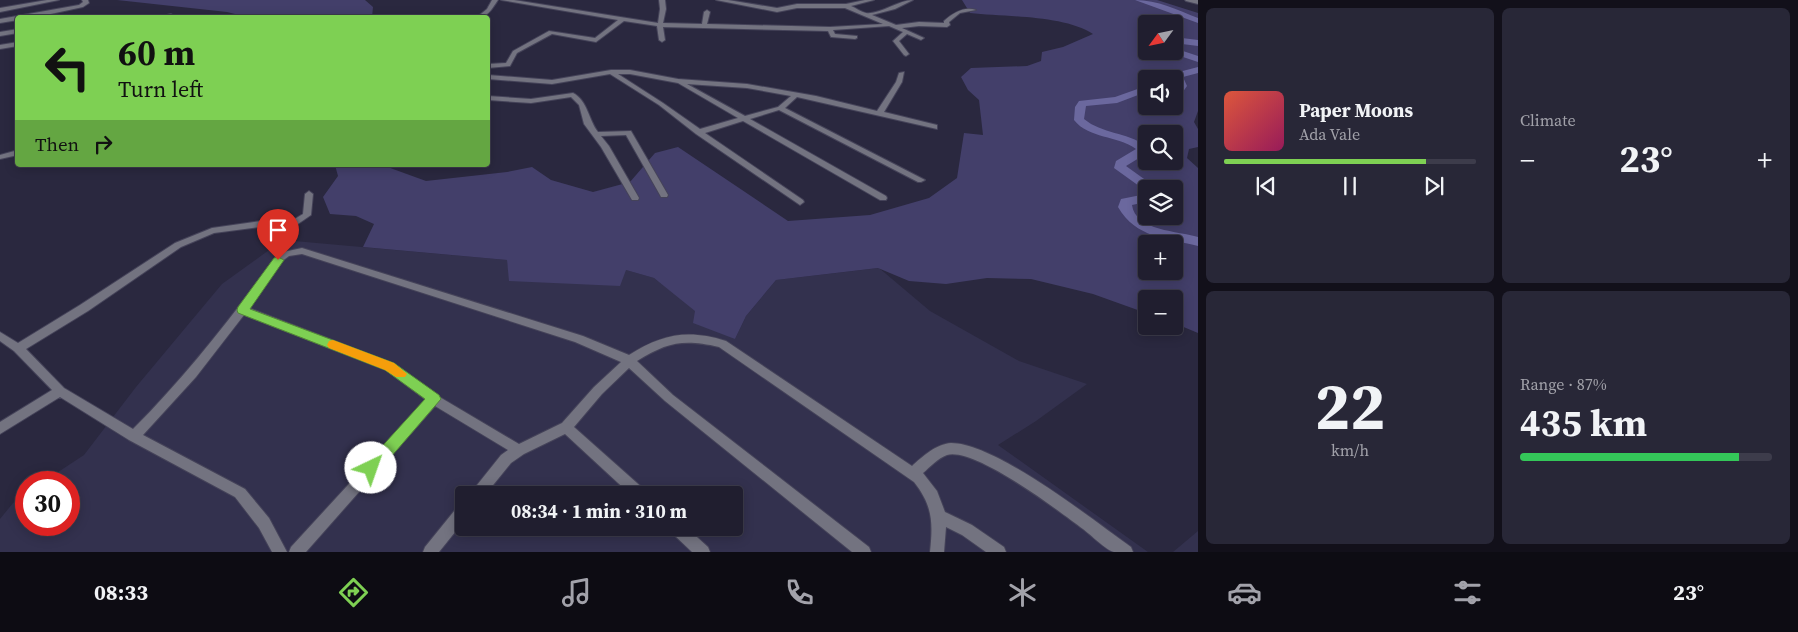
<!DOCTYPE html>
<html lang="en">
<head>
<meta charset="utf-8">
<style>
  :root { --surface:#201e2f; --page:#282737; --text:#f1f3f6; --muted:#a2a2aa; --line:#3d3c4b; --accent:#7ed053 }
  body { margin:0; font-family:"Source Serif 4",serif; background:var(--page); color:var(--text); height:100vh; display:flex; flex-direction:column; font-size:19px; white-space:nowrap }
  * { box-sizing:border-box; margin:0 }
  p { font-size:16px; color:var(--muted) }
  .icon { flex:none; width:28px; height:28px; fill:none; stroke:currentColor; stroke-width:2; stroke-linecap:round; stroke-linejoin:round }
  .map { position:relative; flex:1; overflow:hidden }
  .panel { display:flex; flex-direction:column; gap:8px; padding:8px; background:#12101a; width:600px }
  .panel>* { flex:none }
  .top-card { position:absolute; left:15px; top:15px; width:475px; height:152px; border-radius:5px; box-shadow:0 2px 12px #0003,0 0 0 1px var(--line); background:#7ed053; color:#111; overflow:hidden }
  .needle { width:32px; rotate:237deg }
  .controls { position:absolute; left:1138px; top:15px; display:grid; gap:10px }
  .controls a { display:grid; place-items:center; width:45px; height:45px; border-radius:5px; background:var(--surface); box-shadow:0 2px 12px #0003,0 0 0 1px var(--line); font-size:25px }
  .speed { position:absolute; left:15px; top:471px; display:flex; gap:10px; font-size:25px; font-weight:700; text-align:center }
  .speed>* { display:grid; place-content:center; width:65px; height:65px; border-radius:50%; background:var(--surface); box-shadow:0 2px 12px #0003,0 0 0 1px var(--line); line-height:1 }
  .speed .limit { border:8px solid #d22; background:#fff; color:#111 }
  .pin { position:absolute; display:grid; place-items:center; width:42px; height:42px; color:#fff; margin:-51px -21px; border-radius:50% 50% 50% 0; rotate:-45deg; box-shadow:0 0 5px #0007 }
  .pin .icon { rotate:45deg }
  .me { position:absolute; width:55px; margin:-28px; rotate:42deg; stroke-linejoin:round; filter:drop-shadow(0 0 4px #0008) }
  .turn { display:flex; align-items:center; gap:18px; height:105px; padding:0 20px; font-size:22px }
  .turn .icon { width:65px; height:65px; stroke-width:2.5 }
  .turn b { display:block; font-size:35px; line-height:42px }
  .then { display:flex; align-items:center; height:48px; padding:0 20px; background:#0003; gap:10px; font-size:19px }
  .big { font-size:38px; font-weight:700; line-height:1.1 }
  .panel .widget { flex:1; display:flex; flex-direction:column; justify-content:center; gap:8px; min-width:0; padding:0 18px; border-radius:8px; background:var(--page) }
  .panel .dial { align-items:center; gap:0 }
  .dial b { font-size:65px; line-height:1 }
  .song { display:flex; align-items:center; gap:15px }
  .cover { width:60px; height:60px; border-radius:8px; background:linear-gradient(135deg,hsl(10 70% 55%),hsl(330 70% 35%)) }
  .played { height:5px; border-radius:2px; background:linear-gradient(90deg,var(--accent) 80%,var(--line) 80%) }
  .keys { display:flex; justify-content:space-around; direction:ltr }
  .heat { display:flex; justify-content:space-between; align-items:center; font-size:28px; direction:ltr }
  .charge { height:8px; border-radius:4px; background:linear-gradient(90deg,#34c759 87%,var(--line) 0) }
  .panel .tiles { flex:1; display:grid; gap:8px; grid-template-columns:repeat(2,1fr) }
  .trip { position:absolute; left:455px; top:486px; width:288px; height:50px; border-radius:5px; background:var(--surface); box-shadow:0 2px 12px #0003,0 0 0 1px var(--line); font-weight:700; line-height:50px; text-align:center }
  .dock { display:flex; height:80px; justify-content:space-around; align-items:center; background:#0d0c13; color:var(--muted) }
  .dock .icon { width:35px; height:35px }
  .dock .on { color:var(--accent) }
  .dock b { font-size:22px; color:var(--text) }
  main { display:flex; flex:1; min-height:0 }
  .map>svg:first-child { display:block }
  .built { fill:#33314e; fill-rule:evenodd }
  .green { fill:#433f6a; fill-rule:evenodd }
  .lines { fill:none; stroke-linecap:round; stroke-linejoin:round }
  .river { fill:#6b689e; fill-rule:evenodd }
  .minor-casing { stroke:#454359; stroke-width:2 }
  .minor { fill:#737380; fill-rule:evenodd }
  .route { fill:#7ed053; stroke:#528736 }
  .slow { fill:#f59e0b }
</style>
</head>
<body>
<main>
<div class="map">
<svg width="1198" height="552" viewBox="0 0 1198 552">
  <rect width="100%" height="100%" fill="#2a283f"/>
  <path class="built" d="M283,240L507,260L510,281L626,270L654,278L735,339L746,316L776,280L879,268L930,311L1019,361L1087,384L1036,421L998,445L1148,552H0V519L13,503L26,494V525H69V482H43L84,455L136,387L222,284ZM464,495H734V528H464Z
    M1198,531V552H1173Z"/>
  <path class="green" d="M117,0H365L373,7L372,17H247L227,12Z
    M962,0H1157L1198,13V111L1194,122L1198,129V147L1189,149L1187,158L1198,168V333L1174,323V299H1146V313L1093,294L1031,279L987,278L946,284L909,281L878,268L776,280L746,316L735,339L693,323L695,311L654,278L626,270L620,286L509,281L507,260L363,247L374,224L356,216L330,214L323,197L338,176L335,165H382L426,181L507,172L532,167L551,180L593,192L630,182L655,153L678,147L788,221L870,215L929,198L957,178L964,133L983,135L979,100L968,90L961,77L971,68L1027,66L1041,61L1042,52L1063,47L1093,34C1064,15 1005,17 970,13ZM1146,24H1174V51H1146ZM1146,79H1174V106H1146ZM1146,134H1174V161H1146ZM1146,189H1174V216H1146ZM1146,244H1174V271H1146Z"/>
  <g class="lines">
    <path class="river" d="M1135,0C1158,0 1177,10 1198,18V23Z
      M1174,37L1198,40V46L1174,43Z
      M1174,48L1198,56V62L1171,53L1170,51H1174Z
      M1198,67V73L1183,77L1187,86L1182,93L1174,95V89L1177,86L1173,75L1175,73Z
      M1146,86V92L1117,103L1086,106L1084,119C1102,134 1127,132 1146,146L1144,155L1126,166L1158,189H1146V191L1114,168L1116,161L1136,149C1117,135 1089,139 1074,120L1075,107L1079,101L1115,97Z
      M1146,194V202L1132,205C1135,231 1179,231 1198,237V246C1166,238 1136,238 1118,207L1121,199Z"/>
    <g class="minor-casing">
      <path id="minor" d="M47,0H59L0,12V8Z
        M82,0H88L89,3L83,7L32,18H18V20L0,23V19L79,5L83,2Z
        M492,0H498C492,9 487,18 476,18L487,9Z
        M501,0H514L658,23L660,9L659,0H665L666,9L663,23L702,24L704,12L707,10L710,12L707,24L830,27L883,24L845,8H797L777,12L716,0H728L777,8L797,4H846L865,0H874L851,6C856,8 861,12 866,13C880,15 898,0 913,0L895,9L872,15L896,25L919,22L944,23V21C953,13 964,6 976,10L960,13L949,22L950,25L947,27L919,26L902,28L924,38L921,40L907,34L899,41L909,54L906,56L904,55L893,41L903,32L889,26L833,30L835,34L857,36V38L855,39L831,37L828,31L663,27L665,40L662,42L659,40L657,26L624,21L596,42L552,34L517,53L510,66L488,68V64L506,63L513,51L549,31L595,38L618,20Z
        M1185,0H1198V4L1186,1Z
        M171,14L178,18H155Z
        M18,29V33L0,36V32Z
        M18,42V46L0,49V45Z
        M611,70H630L678,79L747,84L816,96L877,111L896,82L899,73L904,72L902,82L884,112L937,125V129L797,97L785,108L925,180L921,182H918L779,110L750,119L886,196L887,198L886,200H880L743,121L705,133L803,200L804,202L800,205L696,134L659,105L610,74L552,84L488,79V75L552,80ZM618,74H630L678,83L738,118L700,129L663,103ZM687,84L747,88L791,96L778,107L745,116Z
        M573,93C588,101 588,119 598,132L631,131L668,195L667,197H661L660,195L626,135L601,136L609,146L639,198L638,200H632L601,147L584,124L579,105L571,97L531,103L488,100V96L531,99Z
        M18,150V155L0,159V155Z
        M309,191L313,194L311,215L295,226H268L214,233L181,247L88,311L26,349L64,388L133,429C186,376 231,318 275,258L283,252L302,248L583,336L629,355C662,334 688,329 726,341L912,466C922,457 936,444 951,443C996,443 1093,520 1131,547L1133,552C1128,552 1120,552 1114,552C1106,550 1091,535 1083,529C1060,512 975,447 947,455C938,458 930,467 923,473L937,491L945,512L972,525L1004,547L1006,552H986L962,535L946,527L944,552H930C933,523 933,506 914,482L719,347C683,339 668,342 637,361L673,395L869,547L871,552H852L665,401L629,368L602,394L574,427L646,491L648,495H631L565,434L524,454L511,463L485,495H469L501,455L508,450L435,406L306,552H289L291,547L426,400L386,370L244,315L196,377L143,435L245,489L269,518L287,552H272L259,528L235,497L129,440L60,397L0,434V422L52,390L14,351L0,341V332L18,343L80,305L175,243L212,228L268,220H293L303,214L305,194ZM302,254L575,342L621,362L594,387L562,423L519,444L438,396L394,364L249,308L281,262L289,256Z
        M464,504V521L439,552H423L425,547L459,505Z
        M670,528H687L708,547L710,552H692L672,533Z"/>
    </g>
    <use href="#minor" class="minor"/>
  </g>
  <path class="route" d="M278,257L284,260L250,309L394,363L439,395L441,399L377,473L371,475L366,473L364,468L366,464L425,399L385,370L238,313L237,310L238,307L274,258Z"/>
  <path class="slow" d="M333,340L394,363L407,374L405,377H396L385,370L329,348L327,345L329,341Z"/>
</svg>
<div class="controls">
<a><svg class="needle" viewBox="-14 -14 28 28"><path d="M0-13l5 13h-10z" fill="#e53935"/><path d="M0 13l5-13h-10z" fill="#a2a2aa"/></svg></a>
<a><svg class="icon" aria-label="sound" viewBox="0 0 24 24"><path d="M4 9h4l5-4v14l-5-4H4zM17 9q2 3 0 6"/></svg></a>
<a><svg class="icon" aria-label="search" viewBox="0 0 24 24"><circle cx="10" cy="10" r="6"/><path d="M15 15l6 6"/></svg></a>
<a><svg class="icon" aria-label="layers" viewBox="0 0 24 24"><path d="M12 4l9 5-9 5-9-5zM3 14l9 5 9-5"/></svg></a>
<a>+</a>
<a>−</a>
</div>
<div class="speed"><div class="limit">30</div></div>
<div class="pin" style="left:278px;top:260px;background:#d93025"><svg class="icon" aria-label="arrive" viewBox="0 0 24 24"><path d="M6 21V4h12l-3 4 3 4H6"/></svg></div>
<svg class="me" style="left:371px;top:468px" viewBox="-20 -20 40 40"><circle r="19" fill="#fff"/><path d="M0-13L10 11 0 6-10 11z" fill="#7ed053"/></svg>
<div class="trip">08:34 · 1 min · 310 m</div>
<div class="top-card">
<div class="turn"><svg class="icon" aria-label="left" viewBox="0 0 24 24"><path d="M17 20v-9H6M10 6l-5 5 5 5"/></svg><div><b>60 m</b>Turn left</div></div>
<div class="then">Then<svg class="icon" aria-label="right" viewBox="0 0 24 24"><path d="M7 20v-9h11M14 6l5 5-5 5"/></svg></div>
</div>
</div>
<section class="panel">
<div class="tiles">
<div class="widget">
<div class="song"><i class="cover"></i><div><b>Paper Moons</b><p>Ada Vale</p></div></div>
<div class="played"></div>
<div class="keys"><svg class="icon" aria-label="previous" viewBox="0 0 24 24"><path d="M18 5L8 12l10 7zM5 5v14"/></svg><svg class="icon" aria-label="pause" viewBox="0 0 24 24"><path d="M8 5v14M16 5v14"/></svg><svg class="icon" aria-label="next" viewBox="0 0 24 24"><path d="M6 5l10 7-10 7zM19 5v14"/></svg></div>
</div>
<div class="widget"><p>Climate</p>
<div class="heat"><a>−</a><b class="big">23°</b><a>+</a></div>
</div>
<div class="widget dial"><b>22</b><p>km/h</p></div>
<div class="widget"><p>Range · 87%</p><b class="big">435 km</b><div class="charge"></div></div>
</div>
</section>
</main>
<nav class="dock">
<b>08:33</b>
<svg class="icon on" aria-label="directions" viewBox="0 0 24 24"><path d="M12 3l9 9-9 9-9-9zM9 14v-3h6M13 9l2 2-2 2"/></svg>
<svg class="icon" aria-label="music" viewBox="0 0 24 24"><path d="M9 18V5l10-2v13"/><circle cx="6" cy="18" r="3"/><circle cx="16" cy="16" r="3"/></svg>
<svg class="icon" aria-label="phone" viewBox="0 0 24 24"><path d="M5 4h4l2 5-3 2q2 4 5 5l2-3 5 2v4C11 20 4 13 5 4z"/></svg>
<svg class="icon" aria-label="climate" viewBox="0 0 24 24"><path d="M12 3v18M4 7l16 10M4 17L20 7"/></svg>
<svg class="icon" aria-label="car" viewBox="0 0 24 24"><path d="M5 17H2v-5l4-1 3-4h7l3 4 3 1v5h-3M9 17h6M6 11h13"/><circle cx="7" cy="17" r="2"/><circle cx="17" cy="17" r="2"/></svg>
<svg class="icon" aria-label="filters" viewBox="0 0 24 24"><path d="M4 7h16M4 17h16"/><circle cx="9" cy="7" r="2"/><circle cx="15" cy="17" r="2"/></svg>
<b>23°</b>
</nav>
</body>
</html>
